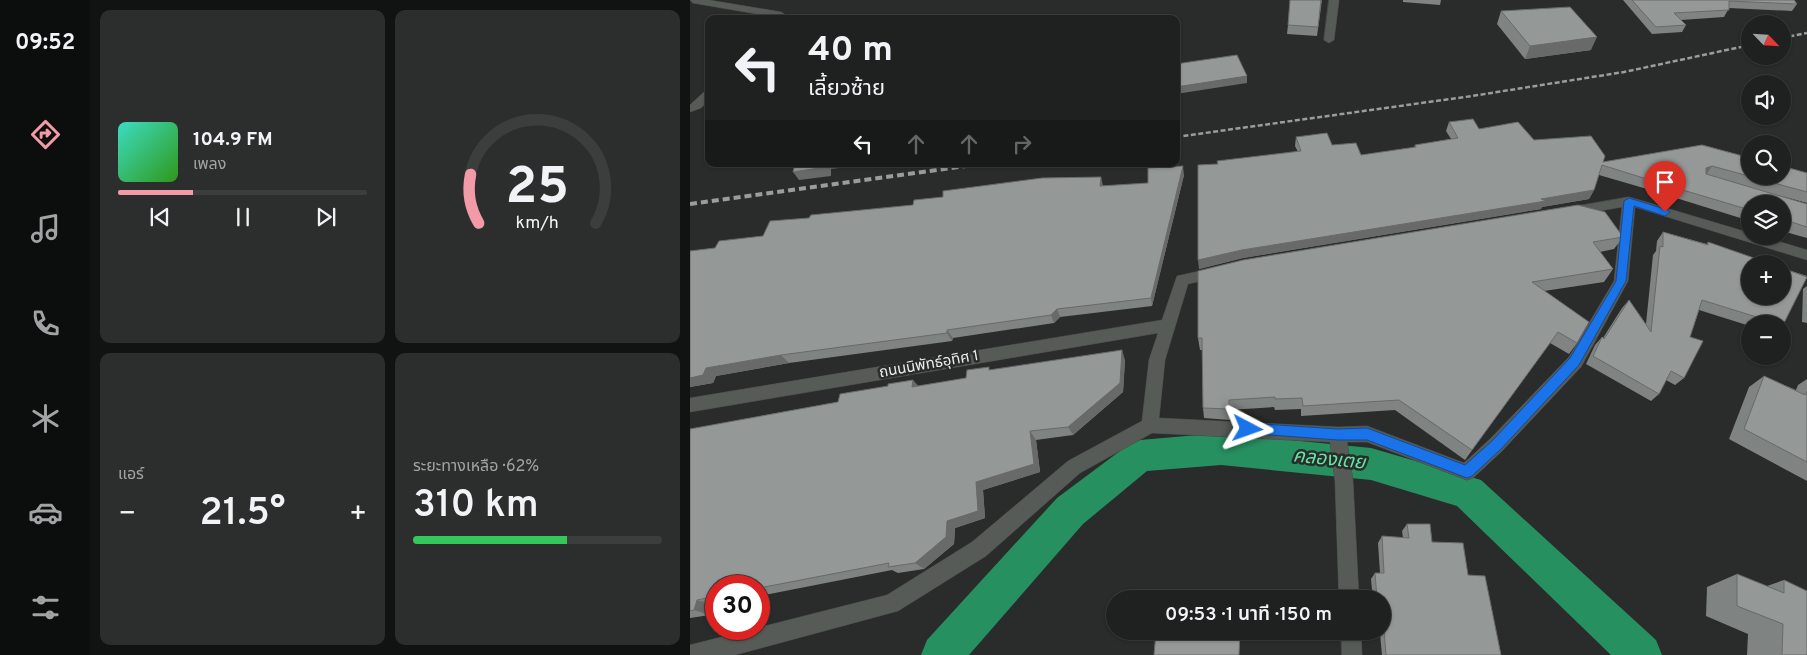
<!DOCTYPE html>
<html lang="th">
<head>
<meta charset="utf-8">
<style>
  :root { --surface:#1f2120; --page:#2c2e2d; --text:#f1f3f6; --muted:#a1a3a5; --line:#3c3e3e; --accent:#f39aa9 }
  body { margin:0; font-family:Overpass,"Noto Sans Thai",sans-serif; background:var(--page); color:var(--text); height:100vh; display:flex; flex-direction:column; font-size:19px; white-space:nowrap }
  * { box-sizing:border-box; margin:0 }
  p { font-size:16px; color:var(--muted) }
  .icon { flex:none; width:28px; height:28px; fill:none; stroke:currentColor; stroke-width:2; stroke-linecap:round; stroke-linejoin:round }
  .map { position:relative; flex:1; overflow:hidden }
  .panel { display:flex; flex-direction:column; gap:10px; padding:10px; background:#111212; width:600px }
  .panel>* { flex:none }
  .banner { position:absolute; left:15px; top:15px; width:475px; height:152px; border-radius:10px; box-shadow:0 1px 4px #0004,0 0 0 1px var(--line); background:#1f2120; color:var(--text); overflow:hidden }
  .needle { width:32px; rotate:115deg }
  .tools { position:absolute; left:1051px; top:15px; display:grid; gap:10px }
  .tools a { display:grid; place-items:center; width:50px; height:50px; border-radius:50%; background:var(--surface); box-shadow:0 1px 4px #0004,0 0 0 1px var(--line); font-size:25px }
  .speed { position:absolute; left:15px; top:575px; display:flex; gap:10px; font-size:25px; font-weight:700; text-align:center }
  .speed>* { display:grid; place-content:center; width:65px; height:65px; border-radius:50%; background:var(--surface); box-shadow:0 1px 4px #0004,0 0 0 1px var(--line); line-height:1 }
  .speed .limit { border:8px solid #d22; background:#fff; color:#111 }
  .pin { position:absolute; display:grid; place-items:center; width:42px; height:42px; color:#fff; margin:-51px -21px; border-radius:50% 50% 50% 0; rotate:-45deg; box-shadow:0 0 5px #0007 }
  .pin .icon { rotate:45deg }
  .me { position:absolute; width:55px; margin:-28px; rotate:94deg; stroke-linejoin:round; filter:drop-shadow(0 0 4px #0008) }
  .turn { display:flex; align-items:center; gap:18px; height:105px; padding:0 20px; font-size:22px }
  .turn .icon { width:65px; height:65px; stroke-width:2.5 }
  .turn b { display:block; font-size:35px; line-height:42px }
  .lanes { display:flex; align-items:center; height:48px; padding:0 20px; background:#0003; justify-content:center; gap:25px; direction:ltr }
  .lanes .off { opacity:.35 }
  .big { font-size:38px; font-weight:600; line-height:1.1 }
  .panel .tile { flex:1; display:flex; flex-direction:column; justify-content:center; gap:8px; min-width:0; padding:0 18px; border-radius:10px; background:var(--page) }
  .panel .dial { align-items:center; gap:0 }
  .dial svg { height:130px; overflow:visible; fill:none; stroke:var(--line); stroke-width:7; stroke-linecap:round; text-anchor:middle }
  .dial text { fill:var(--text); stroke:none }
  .song { display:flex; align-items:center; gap:15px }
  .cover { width:60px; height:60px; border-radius:8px; background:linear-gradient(135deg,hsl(170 70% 55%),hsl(110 70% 35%)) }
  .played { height:5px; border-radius:2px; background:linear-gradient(90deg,var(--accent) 30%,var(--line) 30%) }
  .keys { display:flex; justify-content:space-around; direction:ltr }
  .heat { display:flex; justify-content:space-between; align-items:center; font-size:28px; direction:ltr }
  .charge { height:8px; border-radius:4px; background:linear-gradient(90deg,#34c759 62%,var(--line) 0) }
  .panel .tiles { flex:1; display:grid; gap:10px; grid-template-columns:repeat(2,1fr) }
  .trip { position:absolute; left:416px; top:590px; width:285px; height:50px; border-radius:25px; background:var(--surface); box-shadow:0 1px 4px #0004,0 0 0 1px var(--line); font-weight:600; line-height:50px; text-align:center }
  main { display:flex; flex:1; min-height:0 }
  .tabs { display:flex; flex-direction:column; width:90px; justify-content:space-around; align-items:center; background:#0c0d0d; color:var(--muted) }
  .tabs .icon { width:35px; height:35px }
  .tabs .on { color:var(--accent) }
  .tabs b { font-size:22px; color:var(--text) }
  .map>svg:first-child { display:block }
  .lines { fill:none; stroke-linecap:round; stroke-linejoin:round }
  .canal { fill:#279061; fill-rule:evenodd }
  .minor-casing { stroke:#464947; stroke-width:1 }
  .minor { fill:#575b58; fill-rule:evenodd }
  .rail-far1 { stroke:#9a9d9b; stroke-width:2.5; stroke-dasharray:5 2.5; stroke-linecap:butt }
  .rail { stroke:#9a9d9b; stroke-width:4; stroke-dasharray:7 4; stroke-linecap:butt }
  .wall { fill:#7f8381 }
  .shaded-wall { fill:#686a69 }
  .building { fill:#949896; stroke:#686a69 }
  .route { fill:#1a73e8; stroke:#114b97 }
  .labels { text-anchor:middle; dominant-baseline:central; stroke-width:5; stroke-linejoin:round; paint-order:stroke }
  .street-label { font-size:15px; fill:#eceeed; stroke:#292c2a }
  .near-water-label { font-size:19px; font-style:italic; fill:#62e5a5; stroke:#292c2a }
</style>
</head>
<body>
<main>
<nav class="tabs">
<b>09:52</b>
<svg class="icon on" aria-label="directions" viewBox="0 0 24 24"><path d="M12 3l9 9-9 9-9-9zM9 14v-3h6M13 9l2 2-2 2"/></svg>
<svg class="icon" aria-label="music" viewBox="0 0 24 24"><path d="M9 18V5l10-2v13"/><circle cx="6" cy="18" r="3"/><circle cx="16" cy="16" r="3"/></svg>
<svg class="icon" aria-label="phone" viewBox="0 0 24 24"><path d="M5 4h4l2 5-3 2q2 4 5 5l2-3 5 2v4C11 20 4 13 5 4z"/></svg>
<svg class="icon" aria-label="climate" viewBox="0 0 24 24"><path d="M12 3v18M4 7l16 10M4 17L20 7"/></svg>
<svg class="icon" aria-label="car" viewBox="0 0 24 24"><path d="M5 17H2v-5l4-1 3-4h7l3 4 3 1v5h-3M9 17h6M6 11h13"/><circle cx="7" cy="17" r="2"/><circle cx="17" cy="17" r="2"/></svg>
<svg class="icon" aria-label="filters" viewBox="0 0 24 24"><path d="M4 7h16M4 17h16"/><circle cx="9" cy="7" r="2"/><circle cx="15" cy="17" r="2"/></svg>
</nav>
<section class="panel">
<div class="tiles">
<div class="tile">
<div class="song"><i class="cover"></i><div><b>104.9 FM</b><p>เพลง</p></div></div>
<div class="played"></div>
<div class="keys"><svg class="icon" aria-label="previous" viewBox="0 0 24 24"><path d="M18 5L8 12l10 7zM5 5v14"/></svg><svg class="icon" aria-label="pause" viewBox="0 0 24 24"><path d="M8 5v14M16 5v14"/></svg><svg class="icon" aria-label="next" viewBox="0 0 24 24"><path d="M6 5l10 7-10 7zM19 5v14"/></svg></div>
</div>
<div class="tile dial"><svg viewBox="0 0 100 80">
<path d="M14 69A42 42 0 1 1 86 69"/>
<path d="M14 69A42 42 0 0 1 9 39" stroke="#f39aa9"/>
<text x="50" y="56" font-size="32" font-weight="700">25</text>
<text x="50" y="72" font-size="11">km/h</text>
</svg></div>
<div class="tile"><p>แอร์</p>
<div class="heat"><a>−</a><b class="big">21.5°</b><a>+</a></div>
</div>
<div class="tile"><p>ระยะทางเหลือ · 62%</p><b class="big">310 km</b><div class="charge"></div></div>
</div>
</section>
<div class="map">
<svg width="1117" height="655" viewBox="0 0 1117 655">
  <rect width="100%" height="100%" fill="#292c2a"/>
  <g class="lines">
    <path class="canal" d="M531,433L681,448L791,480L966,640L972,655H921L767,506L681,480L531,465L457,471L393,524L279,655H231L237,640L367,498L438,445L450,440Z"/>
    <g class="minor-casing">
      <path id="minor" d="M0,0H19L91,12L96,15L93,19H82L84,17L3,3Z
        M639,0H649L644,40L639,43L634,40Z
        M19,90V100L11,108L0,112V105L15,91Z
        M939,197L1060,233V236H1071L1117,250V260L945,207L938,281L891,367L812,451L783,478L777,480L677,442H657L663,481L669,599H649L645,481L640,442L462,433L390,473L296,556L208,611L45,655H0V645L197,595L282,542L378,461L452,421L459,360L468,333L0,412V398L472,320L487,276L528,267L533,268L535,272L533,276L498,284L475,360L469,418L648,427L677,426L774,463L800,439L879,357L924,281L932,207L881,216L876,214L875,211L876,208Z
        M651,631H671L672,655H652Z"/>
    </g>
    <use href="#minor" class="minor"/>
    <path class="rail-far1" d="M1092,38L1117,33
      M486,137L782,96L934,72L1060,45"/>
    <path class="rail" d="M0,204L291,164"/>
  </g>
  <path class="wall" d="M632,0L627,36L597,34L598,25Z
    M713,0H751L750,5L713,2Z
    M933,0H1104L1107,4L1102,11L1039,8L1034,17L991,20L996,25L992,32L962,34Z
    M811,11L901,50L835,59L807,24Z
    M759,122L844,140L913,162L1012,145L1117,173V203L1088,195L1117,204V238L1092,231V204H1060V221L970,193V187L957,189L909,175L904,190L899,199L852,207L851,209L553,258L509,269L527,164L608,152L605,146L606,137L642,145L671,155L724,148L725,145L761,139L756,131Z
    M494,175L462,306L370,317L364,323L263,338L262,341L99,363L26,376L23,383L0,387V251L25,248L73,236L119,218L223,205L458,183Z
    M973,232L1017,244L1018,242L1081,264H1060V296H1092V268L1117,276L1092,326V324H1060V326L1009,310L1000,337L1013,341L994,378L985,385L976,380L969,394L961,401L896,364L905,345L912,337L913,338L932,308L939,300L956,324L963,255L966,251L967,241Z
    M933,237L924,249L910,252L923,269L914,282L854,291L887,343L879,354L860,343L775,460L705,410L611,416V409L585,410L584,407L539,410L540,420L514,418L513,408L512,350H510L508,338V271Z
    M1117,286V323L1112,322L1113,289Z
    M435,360L433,392L383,435L346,440L350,472L293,490L295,518L265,528L264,544L234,569L208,573L202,570L69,596V586H26V605H23L20,615L0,618V429L148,402L228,386L276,378L301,370Z
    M1074,376L1106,390L1108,385L1117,379V481L1039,439L1059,387Z
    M717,524L742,542L778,575L811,655H692L690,634L676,635V631H692V599H683L681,579L685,573H690L688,543L692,536L713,538L712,531Z
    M1047,574L1077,586L1094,580L1117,655H1057L1058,634L1016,616L1017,587Z"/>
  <path class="shaded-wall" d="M907,37L901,50L835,59L840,46Z
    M557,76V83L486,94V87Z
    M135,164H184L141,169V176L109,180L103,172Z
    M493,166L494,175L462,306L461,298Z
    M1022,166L1016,175V168Z
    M411,177L413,186H410Z
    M977,178L970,187L957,189L963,181Z
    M904,190L899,199L852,207L851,209L553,258L509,269L508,260L552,250Z
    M367,309L370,317L364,323L361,315Z
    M257,330L263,338L262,341L257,333Z
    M432,350L435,360L433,392L383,435L378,427Z
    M91,355L99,363L26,376L23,383L0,387V378L16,368Z
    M223,380L231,389L222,387Z
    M340,431L346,440L350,472L293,490L295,518L265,528L264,544L234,569L225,563L286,482Z
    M7,600L23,605L20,615L4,610Z"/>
  <path class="building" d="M600,0H631L628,27L598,25Z
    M942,0H1104L1107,4L1039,1V10L984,13L996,25L966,27Z
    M880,7L907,37L840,46L811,11Z
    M547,55L557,76L486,87V64Z
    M783,119L789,129L828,122L844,140L901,136L915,156L913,162L1012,145L1060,158V176H1092V166L1117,173V192L1022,166L1016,168V174L1117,204V227L1092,219V204H1060V210L976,185L977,178L963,181L912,165L904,190L851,199L856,201L552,250L508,260V165L528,164L527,161L611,151L606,137L637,133L642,145L666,143L671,155L726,147L725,145L768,138L759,122Z
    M105,164H135V167L103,172Z
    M493,166L461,298L367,309L361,315L257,330V333L91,355L16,368L13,375L0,378V251L25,248L29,241L73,236L80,221L119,218L121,215L223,205L224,200L253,197V191L352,178L411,177L410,186L458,183V168Z
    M888,205L915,212L933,237L903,242L923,269L842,282L899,322L887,343L868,332L782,450L709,400L613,406L612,398L585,399V397L539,400V409L513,408L512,338H508V271L553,260Z
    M973,232L1018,245V242L1081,264H1060V296H1092V268L1117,277L1093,325L1092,324H1089L1012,300L1000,337L1013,341L994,378L981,371L969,394L903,356L912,337L914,339L939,300L961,332L970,246L973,247Z
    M432,350L430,383L378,427L340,431L344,464L286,482L288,511L257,521L256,537L225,563L198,567L199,563L69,588V586H26V596L7,600L4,610L0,611V429L148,402L150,394L198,386V384L223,380L222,387L276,378L277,370L299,367V370Z
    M1074,376L1115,395L1117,391V462L1054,429Z
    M717,524H740L742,542L773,543L778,575L795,576L811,655H696L694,630H692V599H687L685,573H694L692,536L719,538Z
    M1047,574L1094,593V580L1117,591V655H1092L1093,624L1047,606Z
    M466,631H550L549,655H464Z"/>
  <path class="route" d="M939,198L978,210L980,212L975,216L944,206L936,281L889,365L811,449L782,476L777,478L677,440H648L553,433L552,429L553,425L558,423L648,429L677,428L775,465L802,441L880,358L926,281L934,201Z"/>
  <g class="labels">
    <g class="street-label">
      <text transform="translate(239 365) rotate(-10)">ถนนนิพัทธ์อุทิศ 1</text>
    </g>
    <g class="near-water-label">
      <text transform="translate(639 460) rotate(6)">คลองเตย</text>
    </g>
  </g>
</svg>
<div class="tools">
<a><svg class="needle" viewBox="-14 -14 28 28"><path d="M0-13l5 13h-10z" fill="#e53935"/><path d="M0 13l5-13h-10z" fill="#a1a3a5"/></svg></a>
<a><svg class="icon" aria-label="sound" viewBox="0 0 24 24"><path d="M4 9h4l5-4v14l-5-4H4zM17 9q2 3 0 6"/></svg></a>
<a><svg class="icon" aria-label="search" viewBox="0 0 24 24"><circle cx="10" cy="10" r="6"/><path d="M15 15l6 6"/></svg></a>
<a><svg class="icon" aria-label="layers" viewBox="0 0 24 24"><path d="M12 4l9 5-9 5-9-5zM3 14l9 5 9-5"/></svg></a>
<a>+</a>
<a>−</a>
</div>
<div class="speed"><div class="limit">30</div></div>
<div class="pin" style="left:975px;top:212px;background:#d93025"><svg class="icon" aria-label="arrive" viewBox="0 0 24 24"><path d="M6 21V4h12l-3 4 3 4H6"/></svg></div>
<svg class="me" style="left:558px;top:429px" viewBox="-20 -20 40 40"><path d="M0-17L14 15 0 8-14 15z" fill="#1a73e8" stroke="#fff" stroke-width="4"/></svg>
<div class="trip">09:53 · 1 นาที · 150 m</div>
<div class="banner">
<div class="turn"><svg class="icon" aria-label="left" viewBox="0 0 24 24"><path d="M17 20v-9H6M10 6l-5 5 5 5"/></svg><div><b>40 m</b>เลี้ยวซ้าย</div></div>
<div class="lanes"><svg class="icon" aria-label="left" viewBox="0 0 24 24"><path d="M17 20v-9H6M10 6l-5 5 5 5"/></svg><svg class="icon off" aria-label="ahead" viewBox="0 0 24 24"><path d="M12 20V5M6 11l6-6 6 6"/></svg><svg class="icon off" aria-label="ahead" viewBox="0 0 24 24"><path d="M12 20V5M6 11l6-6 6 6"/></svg><svg class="icon off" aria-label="right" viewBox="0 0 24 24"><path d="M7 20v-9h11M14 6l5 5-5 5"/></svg></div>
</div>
</div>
</main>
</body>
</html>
